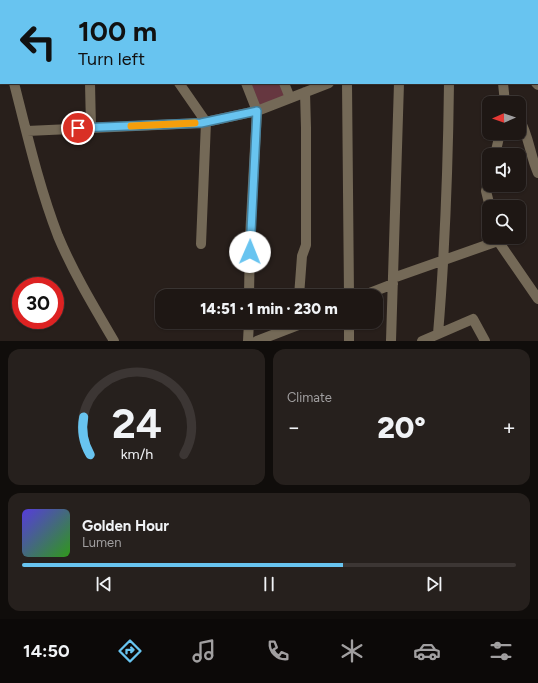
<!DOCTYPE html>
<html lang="en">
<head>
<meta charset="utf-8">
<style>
  :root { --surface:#1e1714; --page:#26201d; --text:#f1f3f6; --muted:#a19fa0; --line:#3c3634; --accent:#68c4f0 }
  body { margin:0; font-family:Figtree,sans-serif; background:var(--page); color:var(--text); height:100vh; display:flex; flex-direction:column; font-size:15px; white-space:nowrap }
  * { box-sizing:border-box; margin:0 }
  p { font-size:13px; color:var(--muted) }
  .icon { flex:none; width:22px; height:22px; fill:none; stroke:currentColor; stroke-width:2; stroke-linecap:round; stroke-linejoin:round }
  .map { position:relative; height:341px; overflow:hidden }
  .sheet { display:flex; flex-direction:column; gap:8px; padding:8px; background:#100d0b; flex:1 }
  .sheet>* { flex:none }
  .hud { position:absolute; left:0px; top:0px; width:538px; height:84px; box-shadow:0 1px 3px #0004,0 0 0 1px var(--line); background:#68c4f0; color:#111; overflow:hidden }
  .needle { width:26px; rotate:268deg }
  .fabs { position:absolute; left:482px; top:96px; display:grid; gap:8px }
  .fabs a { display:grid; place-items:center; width:44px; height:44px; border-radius:8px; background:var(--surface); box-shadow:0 1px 3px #0004,0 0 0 1px var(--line); font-size:20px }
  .speed { position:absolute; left:12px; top:277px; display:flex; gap:8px; font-size:20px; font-weight:700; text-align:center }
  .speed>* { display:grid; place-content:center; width:52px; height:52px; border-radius:50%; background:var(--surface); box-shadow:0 1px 3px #0004,0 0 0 1px var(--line); line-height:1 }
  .speed .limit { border:6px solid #d22; background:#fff; color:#111 }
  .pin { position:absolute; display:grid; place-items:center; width:34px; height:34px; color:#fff; margin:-17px; border:2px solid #fff; border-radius:50%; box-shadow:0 1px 4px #0007 }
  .me { position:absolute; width:44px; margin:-22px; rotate:1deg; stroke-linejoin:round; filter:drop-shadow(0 0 3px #0008) }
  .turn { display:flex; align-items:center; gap:14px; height:84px; padding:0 12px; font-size:18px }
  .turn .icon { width:52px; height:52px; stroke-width:2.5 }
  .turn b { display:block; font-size:28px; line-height:34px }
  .big { font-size:30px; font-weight:800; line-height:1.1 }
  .sheet .tile { flex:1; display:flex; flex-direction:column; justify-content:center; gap:6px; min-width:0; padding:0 14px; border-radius:12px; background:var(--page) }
  .sheet .dial { align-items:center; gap:0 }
  .dial svg { height:104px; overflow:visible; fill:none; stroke:var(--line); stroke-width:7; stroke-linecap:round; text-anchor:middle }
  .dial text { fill:var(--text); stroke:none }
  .song { display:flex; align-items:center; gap:12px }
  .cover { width:48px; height:48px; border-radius:6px; background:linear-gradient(135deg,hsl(250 70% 55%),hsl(110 70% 35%)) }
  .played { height:4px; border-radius:2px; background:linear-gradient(90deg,var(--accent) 65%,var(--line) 65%) }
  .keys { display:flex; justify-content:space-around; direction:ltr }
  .heat { display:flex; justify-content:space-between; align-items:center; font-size:22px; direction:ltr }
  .sheet .tiles { flex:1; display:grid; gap:8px; grid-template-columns:1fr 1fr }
  .tile:last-child { grid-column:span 2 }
  .trip { position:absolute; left:155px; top:289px; width:228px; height:40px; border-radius:12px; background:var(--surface); box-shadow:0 1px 3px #0004,0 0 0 1px var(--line); font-weight:800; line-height:40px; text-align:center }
  .tab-bar { display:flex; height:64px; justify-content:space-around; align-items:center; background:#0c0908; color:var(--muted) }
  .tab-bar .icon { width:28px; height:28px }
  .tab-bar .active { color:var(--accent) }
  .tab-bar b { font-size:18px; color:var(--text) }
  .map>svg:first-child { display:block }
  .building { fill:#663740; stroke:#978b8c }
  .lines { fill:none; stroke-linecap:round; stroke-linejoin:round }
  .minor { stroke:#746957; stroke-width:10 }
  .route-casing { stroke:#447f9c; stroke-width:10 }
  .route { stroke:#68c4f0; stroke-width:7 }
  .slow { stroke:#f59e0b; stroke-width:7 }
</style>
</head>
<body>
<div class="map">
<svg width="538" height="341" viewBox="0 0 538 341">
  <rect width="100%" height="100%" fill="#281f1b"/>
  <path class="building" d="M248,83H283L290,98L257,111Z"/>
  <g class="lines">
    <path class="minor" d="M59,0L60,1
      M126,0V1
      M197,0L198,1
      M258,0V1
      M326,0V1
      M393,0V1
      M458,0L459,1
      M521,0V1
      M537,1H538
      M0,31L1,35
      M14,83C27,134 39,187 58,236C73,272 94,307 114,341
      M90,83L91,128
      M179,83L206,122L201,244
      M246,83L257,111L250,237L249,296
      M284,83L290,98
      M347,83L349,296
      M503,83L505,103
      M536,83L538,85
      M519,119C529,135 530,156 538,173
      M27,131L201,123L257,111L329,83
      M495,155L500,133
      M489,180L486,191L490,207
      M497,237L498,241L538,299
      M393,278L498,241
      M299,296L302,256L306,245V128L305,92
      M362,296L393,284
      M349,322V341
      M438,334C445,251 448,167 449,83
      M248,341L249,322
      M257,341L306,322
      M391,341L399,83
      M422,341L473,319L485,341"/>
  </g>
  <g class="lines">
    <g class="route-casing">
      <path id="route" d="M78,128L201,123L257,111L250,252"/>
    </g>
    <use href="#route" class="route"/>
    <path class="slow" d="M131,126L195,123"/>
  </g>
</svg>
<div class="fabs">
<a><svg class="needle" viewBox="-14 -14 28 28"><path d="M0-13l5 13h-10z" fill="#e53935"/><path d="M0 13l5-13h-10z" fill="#a19fa0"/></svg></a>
<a><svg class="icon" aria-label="sound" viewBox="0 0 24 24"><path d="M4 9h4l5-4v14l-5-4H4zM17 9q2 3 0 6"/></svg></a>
<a><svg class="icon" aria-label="search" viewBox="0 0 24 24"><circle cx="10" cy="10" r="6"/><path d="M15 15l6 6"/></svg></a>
</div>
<div class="speed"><div class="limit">30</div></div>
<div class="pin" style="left:78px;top:128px;background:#d93025"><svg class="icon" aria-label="arrive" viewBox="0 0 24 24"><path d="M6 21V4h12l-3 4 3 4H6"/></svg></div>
<svg class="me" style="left:250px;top:252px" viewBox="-20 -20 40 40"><circle r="19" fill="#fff"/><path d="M0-13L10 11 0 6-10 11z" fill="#68c4f0"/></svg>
<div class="trip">14:51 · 1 min · 230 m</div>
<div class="hud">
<div class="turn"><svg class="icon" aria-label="left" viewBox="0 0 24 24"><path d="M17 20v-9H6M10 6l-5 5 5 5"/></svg><div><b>100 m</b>Turn left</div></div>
</div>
</div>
<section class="sheet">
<div class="tiles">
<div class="tile dial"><svg viewBox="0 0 100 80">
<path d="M14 69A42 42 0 1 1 86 69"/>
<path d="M14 69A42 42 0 0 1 9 40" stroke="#68c4f0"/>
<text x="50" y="56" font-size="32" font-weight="700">24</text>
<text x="50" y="72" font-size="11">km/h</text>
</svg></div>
<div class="tile"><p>Climate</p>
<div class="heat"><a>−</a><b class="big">20°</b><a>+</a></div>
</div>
<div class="tile">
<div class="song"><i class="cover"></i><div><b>Golden Hour</b><p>Lumen</p></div></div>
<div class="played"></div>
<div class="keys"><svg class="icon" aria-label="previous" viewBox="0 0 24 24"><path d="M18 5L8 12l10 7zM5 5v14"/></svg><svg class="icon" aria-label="pause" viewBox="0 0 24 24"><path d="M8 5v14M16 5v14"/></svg><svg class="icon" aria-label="next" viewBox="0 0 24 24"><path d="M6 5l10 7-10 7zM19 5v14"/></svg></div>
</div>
</div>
</section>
<nav class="tab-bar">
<b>14:50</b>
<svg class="icon active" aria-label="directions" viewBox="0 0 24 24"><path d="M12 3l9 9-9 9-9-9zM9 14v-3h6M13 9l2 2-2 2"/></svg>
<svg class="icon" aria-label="music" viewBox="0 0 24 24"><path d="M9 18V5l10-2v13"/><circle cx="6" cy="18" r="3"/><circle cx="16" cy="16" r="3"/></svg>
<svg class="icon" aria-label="phone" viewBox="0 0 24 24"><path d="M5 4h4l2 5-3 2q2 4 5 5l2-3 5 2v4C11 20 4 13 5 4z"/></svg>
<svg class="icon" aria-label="climate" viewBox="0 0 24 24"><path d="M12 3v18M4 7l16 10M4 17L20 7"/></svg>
<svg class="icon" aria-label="car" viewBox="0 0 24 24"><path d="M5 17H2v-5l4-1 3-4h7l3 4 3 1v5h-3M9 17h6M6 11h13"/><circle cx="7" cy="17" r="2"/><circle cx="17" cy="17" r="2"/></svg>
<svg class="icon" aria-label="filters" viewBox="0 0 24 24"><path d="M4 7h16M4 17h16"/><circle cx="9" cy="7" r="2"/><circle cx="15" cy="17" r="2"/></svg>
</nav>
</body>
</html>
